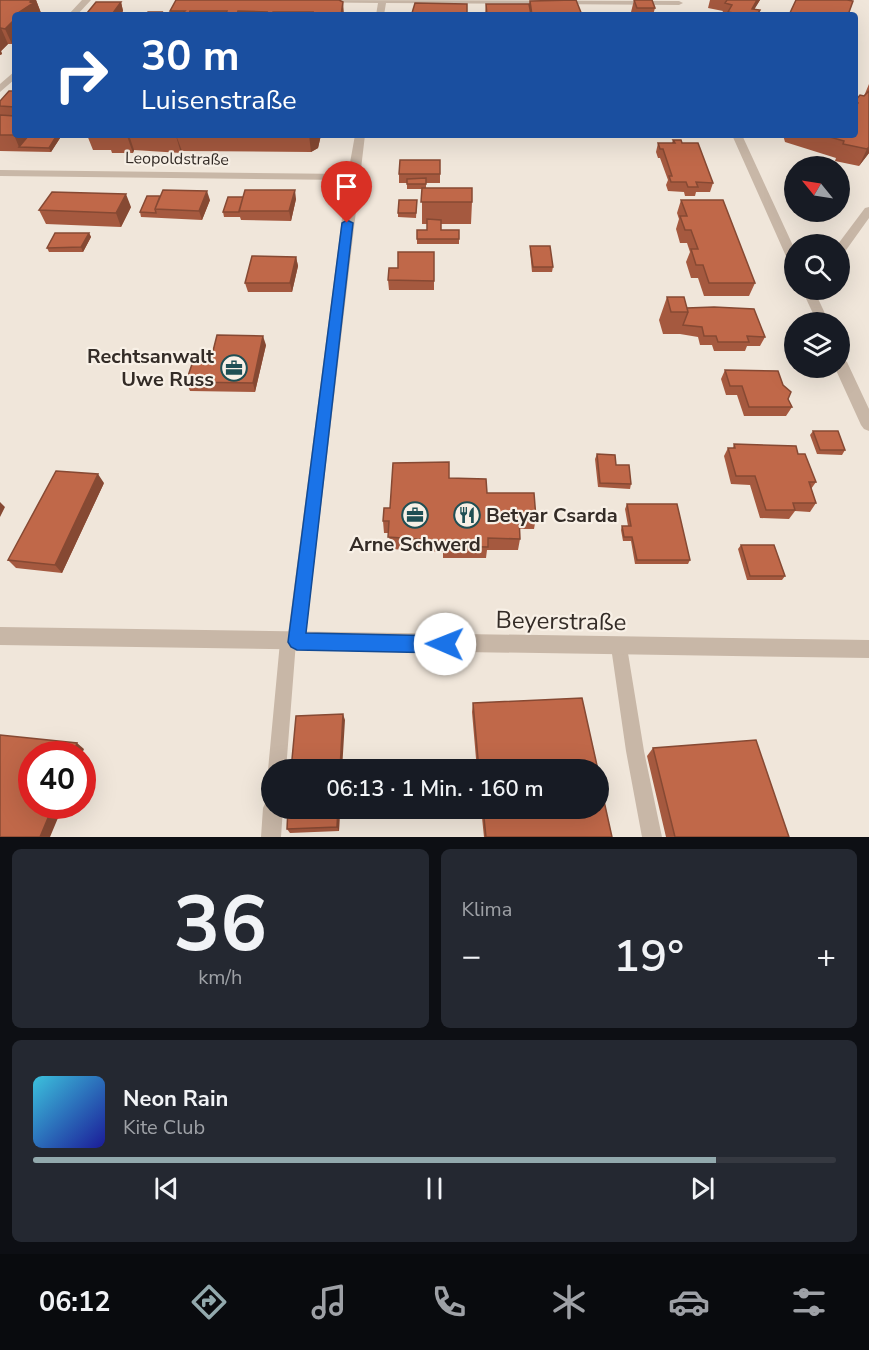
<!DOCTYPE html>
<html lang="de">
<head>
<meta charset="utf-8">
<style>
  :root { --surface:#171b24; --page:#242831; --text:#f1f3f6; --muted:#9ea1a6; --line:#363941; --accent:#92a9ad }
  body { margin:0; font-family:"Nunito Sans",sans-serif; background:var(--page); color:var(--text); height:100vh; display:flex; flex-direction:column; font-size:22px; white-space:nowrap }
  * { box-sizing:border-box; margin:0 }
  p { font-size:20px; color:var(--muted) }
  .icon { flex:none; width:33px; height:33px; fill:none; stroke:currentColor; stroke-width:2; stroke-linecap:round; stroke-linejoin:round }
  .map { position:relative; height:837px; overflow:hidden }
  .panel { display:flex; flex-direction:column; gap:12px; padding:12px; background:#0d0f14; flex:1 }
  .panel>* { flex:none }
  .guide { position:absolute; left:12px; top:12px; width:846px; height:126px; border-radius:6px; box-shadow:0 6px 24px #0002; background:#1a4fa0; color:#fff; overflow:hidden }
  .needle { width:39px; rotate:300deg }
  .fabs { position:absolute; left:784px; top:156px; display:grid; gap:12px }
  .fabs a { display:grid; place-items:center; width:66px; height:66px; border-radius:50%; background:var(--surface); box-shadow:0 6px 24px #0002; font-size:30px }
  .speed { position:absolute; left:18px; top:741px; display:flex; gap:12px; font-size:30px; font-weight:700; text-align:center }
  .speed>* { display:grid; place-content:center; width:78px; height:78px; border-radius:50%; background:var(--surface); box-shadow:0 6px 24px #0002; line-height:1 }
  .speed .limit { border:9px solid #d22; background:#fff; color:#111 }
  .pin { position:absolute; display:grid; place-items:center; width:51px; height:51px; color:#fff; margin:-62px -26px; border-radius:50% 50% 50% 0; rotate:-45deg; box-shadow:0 0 6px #0007 }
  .pin .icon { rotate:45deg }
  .me { position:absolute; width:66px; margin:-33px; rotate:271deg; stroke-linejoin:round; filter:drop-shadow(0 0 4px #0008) }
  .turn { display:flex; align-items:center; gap:21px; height:126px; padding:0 30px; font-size:27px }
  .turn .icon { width:78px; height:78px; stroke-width:2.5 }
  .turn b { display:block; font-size:42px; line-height:51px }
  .big { font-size:45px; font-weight:600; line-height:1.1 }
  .panel .widget { flex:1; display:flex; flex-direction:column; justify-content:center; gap:9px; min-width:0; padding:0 21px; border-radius:9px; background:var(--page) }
  .panel .dial { align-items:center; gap:0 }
  .dial b { font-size:78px; line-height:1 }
  .song { display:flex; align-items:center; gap:18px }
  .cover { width:72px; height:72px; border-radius:9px; background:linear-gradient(135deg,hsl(190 70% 55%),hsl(240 70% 35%)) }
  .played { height:6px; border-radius:3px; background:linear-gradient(90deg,var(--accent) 85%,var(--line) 85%) }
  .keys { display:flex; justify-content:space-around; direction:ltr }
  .heat { display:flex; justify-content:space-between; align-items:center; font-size:33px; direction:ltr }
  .panel .tiles { flex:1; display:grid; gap:12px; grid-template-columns:1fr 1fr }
  .widget:last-child { grid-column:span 2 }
  .trip { position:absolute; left:261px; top:759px; width:348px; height:60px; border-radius:30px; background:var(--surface); box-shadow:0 6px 24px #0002; font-weight:600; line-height:60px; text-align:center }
  .tabs { display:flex; height:96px; justify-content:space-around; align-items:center; background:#090b0e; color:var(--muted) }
  .tabs .icon { width:42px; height:42px }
  .tabs .active { color:var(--accent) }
  .tabs b { font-size:27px; color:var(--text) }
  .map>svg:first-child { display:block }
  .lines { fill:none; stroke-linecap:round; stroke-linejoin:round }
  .service { fill:#c8b7a7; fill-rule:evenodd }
  .minor { fill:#c8b7a7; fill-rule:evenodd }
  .tertiary { fill:#c8b7a7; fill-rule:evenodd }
  .wall { fill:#a5593f }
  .shaded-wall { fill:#864933 }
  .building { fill:#c06849; stroke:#864933; stroke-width:1.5 }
  .route { fill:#1a73e8; stroke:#114b97; stroke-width:1.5 }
  .labels { text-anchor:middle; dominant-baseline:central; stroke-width:4.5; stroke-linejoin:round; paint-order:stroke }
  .far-street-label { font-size:16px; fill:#342c27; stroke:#f8f0e6 }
  .poi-label { font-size:20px; font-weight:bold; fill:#342c27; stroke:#f8f0e6; text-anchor:end }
  .near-street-label { font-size:24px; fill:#342c27; stroke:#f8f0e6 }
</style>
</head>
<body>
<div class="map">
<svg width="869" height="837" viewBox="0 0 869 837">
  <rect width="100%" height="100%" fill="#f0e6da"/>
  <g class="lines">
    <path class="service" d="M288,634L294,636L296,642L286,770H272V777L268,770L280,642L282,636Z
      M619,639L625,641L627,647L644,751L662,837H642L626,751L611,647L613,641Z
      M272,799V808H283L281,837H261L263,808L266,801Z"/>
    <path class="minor" d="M82,0H91L77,15H68Z
      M284,0L679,1L683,3L679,5L386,3L384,15H376L378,3L288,2Z
      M15,71V79L0,92V84Z
      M355,135H365L305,642L303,648L296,651L289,648L287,642L347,180L0,176V170L348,174Z
      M732,135H742L795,250V267L789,263Z
      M869,207V218L844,253L840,254V244H838L865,208Z
      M802,290H814L829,322H817Z
      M840,357L847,362L869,409V431L864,429L861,425L835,368H840Z"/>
    <path class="tertiary" d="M0,627L869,640V658L0,645Z"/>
  </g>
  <path class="wall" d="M0,0H36L41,13L39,15H15V41L12,44H8L1,51L2,54L0,55Z
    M176,0L344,15H171L170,11Z
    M634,0L655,8L653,15H632L631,12Z
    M710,0H760L754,9L758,15H721L723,11L708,8Z
    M530,1L582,15H485L486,4H529Z
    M121,2L123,11L120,15H88L87,13Z
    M869,84V153L859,166L835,161L836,158L785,142L783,135H855V101L864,96Z
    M15,91V135H62L51,152L0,151V101Z
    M87,135H321L318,148L311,152L182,151L181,153L134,150L133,153H112L111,150H93Z
    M554,135H591L590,138H555Z
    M673,140L682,143L713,183L710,192H696L695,196H685L684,192L668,191L666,185L668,180L660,158H658L656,152L658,143H672Z
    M440,160V183H426V188L472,202L471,224H441V230L459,239V244H417V230H427V224H422V189H407V183H399V174Z
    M147,196L210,200L202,220L141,217L140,212Z
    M296,199L291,221L241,220L240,217H224L223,212Z
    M417,200L416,218L398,217V213Z
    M681,200L755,283L749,296H704L698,278H691L686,262L690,252L687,243H680L676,229L679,219L677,213Z
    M131,207L121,227L46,224L39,210Z
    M89,233L91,237L83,252H49L47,248Z
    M530,246L553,267L552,272H532L530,251Z
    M434,252V290H389L388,280L398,268Z
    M296,257L298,266L292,292H248L245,283Z
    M667,297L687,308L765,337L760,346H747L745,351H714L712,345H700L698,337L680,334H663L659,320Z
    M266,345L255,392L190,391L186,382L211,359Z
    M725,370L788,399L792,407L786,416H744L737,395H726L721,379Z
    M813,431L845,450L842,455L817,454L810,435Z
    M734,444L798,454L816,482L811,489L816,503L810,512L795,511L789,519L760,518L750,485L731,484L724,456L728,448H733Z
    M597,454L616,465L631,484L630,489L598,487L595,459Z
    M449,478L487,493L536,518L534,529H520V539L518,550H487L486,558H443V552L390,549L389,533H384L383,521L390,508Z
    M104,483L62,573L16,568L8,560Z
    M627,504L690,560L688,564H635L631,541H623L621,530L622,526H628L625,509Z
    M741,545L785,576L782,580H747L738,549Z
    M473,703L598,770H477L472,712Z
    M653,748L789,837H666L647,756Z
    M288,808H340L339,831L290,833L287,829Z
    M481,808H598L612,837H484Z"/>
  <path class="shaded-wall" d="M32,0H36L41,13L39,15H16Z
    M757,0H760L751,15L752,9Z
    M121,2L123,11L120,15H114L113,13Z
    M343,2L344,15H341Z
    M15,19V41L12,44L5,29Z
    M1,28L8,44L1,51L2,54L0,55V29Z
    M15,133V135H34L19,147L14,135Z
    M57,135H62L51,152L49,148Z
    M128,135H129L134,150L133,153L127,136Z
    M176,135L182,151L181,153L176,136Z
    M309,135H321L318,148L311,152Z
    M869,147V153L859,166L867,149Z
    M295,190L296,199L291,221L289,211Z
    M207,191L210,200L202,220L199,211Z
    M126,194L131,207L121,227L116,213Z
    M89,233L91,237L83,252L81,247Z
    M296,257L298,266L292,292L290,283Z
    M263,336L266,345L255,392L253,383Z
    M98,474L104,483L62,573L55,565Z
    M0,502L5,507L0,517Z
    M343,714L345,720L342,770H340Z
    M77,743L84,749L82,754H73Z
    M53,806H63L50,837H40Z
    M338,808H340L339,831L337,827Z"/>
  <path class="building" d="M0,0H32L30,2L33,3L15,15V19L5,29L1,28L0,29Z
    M176,0H339L343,2L341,15H312L313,12H273L272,14H266L267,12L238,11L237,14H226L227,11H190L189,14L183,13L185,11H170Z
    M576,0L582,15H571L570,14L532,15L530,1Z
    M634,0H652L655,8H637Z
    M727,0H757L752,9L760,10L757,15H745L728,12L732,5L725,3Z
    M796,0H847L853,1L848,15H789Z
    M96,2H121L113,13H87Z
    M415,3L467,4V15H414V13H412Z
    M486,4H529L531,15H487Z
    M148,12H162L160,15H146Z
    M9,91H15V107L0,106V101Z
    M869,91V147L867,149L843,144L844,141L823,135H855V107L858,103L855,101L860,95L864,96Z
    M0,115L15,116V133L14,135H0Z
    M29,135H57L49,148L19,147Z
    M106,135H128L127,136H105Z
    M673,140H681L682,143H698L713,183L696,182L698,187H688L686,182H671L669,176H672L663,149H660L658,143H675Z
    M400,160H440V174H399Z
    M426,178V184H407V179Z
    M422,188H472V202H421Z
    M163,190L207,191L199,211L155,209Z
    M245,190H295L289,211H239Z
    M52,192L126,194L116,213L39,210Z
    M147,196H160L155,209L156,213L140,212Z
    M228,197H243L239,212H223Z
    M399,200H417L416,213H398Z
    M681,200H723L755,283H709L703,265H696L691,249H698L691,230H685L680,216H687Z
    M427,219L441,220V230H459V239H417V230H427Z
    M55,233H89L81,247L47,248Z
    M530,246H550L553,267H533Z
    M398,252H434V281L388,280L389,268H398Z
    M252,256L296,257L290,283H245Z
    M667,297H684L688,312H671Z
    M714,307L754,309L765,337L747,336L749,342H718L716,336H704L702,327L683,325L688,312L687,308Z
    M217,335L263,336L253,383L186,382L194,358L211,359Z
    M725,370L778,371L783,385L791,392L788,399L792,407H749L742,386H730Z
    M813,431H838L845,450H820Z
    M734,444L796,446L798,454H805L816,482H809L816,503H793L795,510H766L755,476H736L728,448H735Z
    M597,454L615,455L616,465H629L631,484L600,483Z
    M449,462V478L486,479L487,493H534L536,518L519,517L520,539L488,538V547L443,546L444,541L388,537L389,521H383L384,508H390L393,463Z
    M56,471L98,474L55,565L8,560Z
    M627,504H677L690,560H637L632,537H624L622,526H631Z
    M741,545H774L785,576H750Z
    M582,698L598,770H479L473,703Z
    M343,714L340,770H291L296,716Z
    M0,735L77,743L73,754H32V806H53L40,837H0Z
    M756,740L789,837H675L653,748Z
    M598,774L612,837H486L483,808H598Z
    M288,808H338L337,827L287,829Z"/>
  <path class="route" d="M347,220L353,223L306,633L445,636L451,638L454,644L451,650L445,653L297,650L291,647L288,642L342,223Z"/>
  <defs>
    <g id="office-ring" transform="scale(1.35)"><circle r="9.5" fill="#f8f0e6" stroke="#1f4f54" stroke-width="1.5"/><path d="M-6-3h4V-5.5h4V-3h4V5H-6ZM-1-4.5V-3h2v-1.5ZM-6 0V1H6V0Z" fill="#1f4f54"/></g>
    <g id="restaurant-ring" transform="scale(1.35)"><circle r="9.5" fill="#f8f0e6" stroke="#1f4f54" stroke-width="1.5"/><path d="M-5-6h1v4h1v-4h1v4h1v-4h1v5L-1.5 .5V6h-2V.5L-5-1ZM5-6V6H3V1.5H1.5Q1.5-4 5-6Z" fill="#1f4f54"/></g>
  </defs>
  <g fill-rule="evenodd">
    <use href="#office-ring" x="234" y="368"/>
    <use href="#office-ring" x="415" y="515"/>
    <use href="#restaurant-ring" x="467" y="515"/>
  </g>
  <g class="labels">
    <g class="far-street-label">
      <text transform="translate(177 159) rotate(1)">Leopoldstraße</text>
    </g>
    <g class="poi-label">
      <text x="214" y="356">Rechtsanwalt<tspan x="214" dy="23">Uwe Russ</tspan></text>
      <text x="486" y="515" text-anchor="start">Betyar Csarda</text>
      <text x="415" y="544" text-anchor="middle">Arne Schwerd</text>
    </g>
    <g class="near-street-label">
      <text transform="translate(561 621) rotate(1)">Beyerstraße</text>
    </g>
  </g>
</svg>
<div class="fabs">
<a><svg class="needle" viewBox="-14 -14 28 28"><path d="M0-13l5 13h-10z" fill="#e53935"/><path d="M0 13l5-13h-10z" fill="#9ea1a6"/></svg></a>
<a><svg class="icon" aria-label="search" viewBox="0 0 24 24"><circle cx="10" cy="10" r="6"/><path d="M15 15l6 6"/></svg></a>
<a><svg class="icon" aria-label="layers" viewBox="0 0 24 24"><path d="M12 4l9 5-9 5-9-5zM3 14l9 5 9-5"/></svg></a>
</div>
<div class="speed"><div class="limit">40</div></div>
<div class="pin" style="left:347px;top:223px;background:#d93025"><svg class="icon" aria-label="arrive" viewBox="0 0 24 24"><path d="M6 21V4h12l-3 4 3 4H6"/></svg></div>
<svg class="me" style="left:445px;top:644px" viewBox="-20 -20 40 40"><circle r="19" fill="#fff"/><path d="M0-13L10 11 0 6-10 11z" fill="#1a73e8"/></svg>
<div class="trip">06:13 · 1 Min. · 160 m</div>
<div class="guide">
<div class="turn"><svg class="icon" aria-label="right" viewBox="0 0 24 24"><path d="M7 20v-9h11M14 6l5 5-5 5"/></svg><div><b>30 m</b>Luisenstraße</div></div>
</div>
</div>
<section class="panel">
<div class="tiles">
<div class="widget dial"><b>36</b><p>km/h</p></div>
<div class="widget"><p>Klima</p>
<div class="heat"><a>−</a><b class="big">19°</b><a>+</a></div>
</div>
<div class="widget">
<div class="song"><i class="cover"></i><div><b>Neon Rain</b><p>Kite Club</p></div></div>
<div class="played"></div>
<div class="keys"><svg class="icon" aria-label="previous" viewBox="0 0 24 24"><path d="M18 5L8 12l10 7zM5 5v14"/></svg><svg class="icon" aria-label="pause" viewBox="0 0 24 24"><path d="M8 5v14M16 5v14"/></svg><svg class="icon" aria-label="next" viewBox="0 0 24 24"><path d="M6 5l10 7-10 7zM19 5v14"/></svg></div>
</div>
</div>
</section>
<nav class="tabs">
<b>06:12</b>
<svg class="icon active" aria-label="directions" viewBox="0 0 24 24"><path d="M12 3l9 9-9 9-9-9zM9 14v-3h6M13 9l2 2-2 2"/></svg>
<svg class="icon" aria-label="music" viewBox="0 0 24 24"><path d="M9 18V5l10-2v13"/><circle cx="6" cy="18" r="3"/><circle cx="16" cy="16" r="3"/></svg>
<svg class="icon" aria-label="phone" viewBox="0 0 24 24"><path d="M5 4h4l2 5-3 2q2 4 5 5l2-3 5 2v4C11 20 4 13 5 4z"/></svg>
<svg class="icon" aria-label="climate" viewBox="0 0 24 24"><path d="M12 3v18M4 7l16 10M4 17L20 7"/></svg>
<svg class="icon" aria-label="car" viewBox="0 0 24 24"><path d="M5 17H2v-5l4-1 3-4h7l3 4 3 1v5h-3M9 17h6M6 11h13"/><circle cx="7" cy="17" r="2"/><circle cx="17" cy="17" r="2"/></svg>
<svg class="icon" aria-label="filters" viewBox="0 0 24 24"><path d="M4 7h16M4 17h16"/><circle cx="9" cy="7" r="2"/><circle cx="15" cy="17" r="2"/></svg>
</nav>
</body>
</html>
